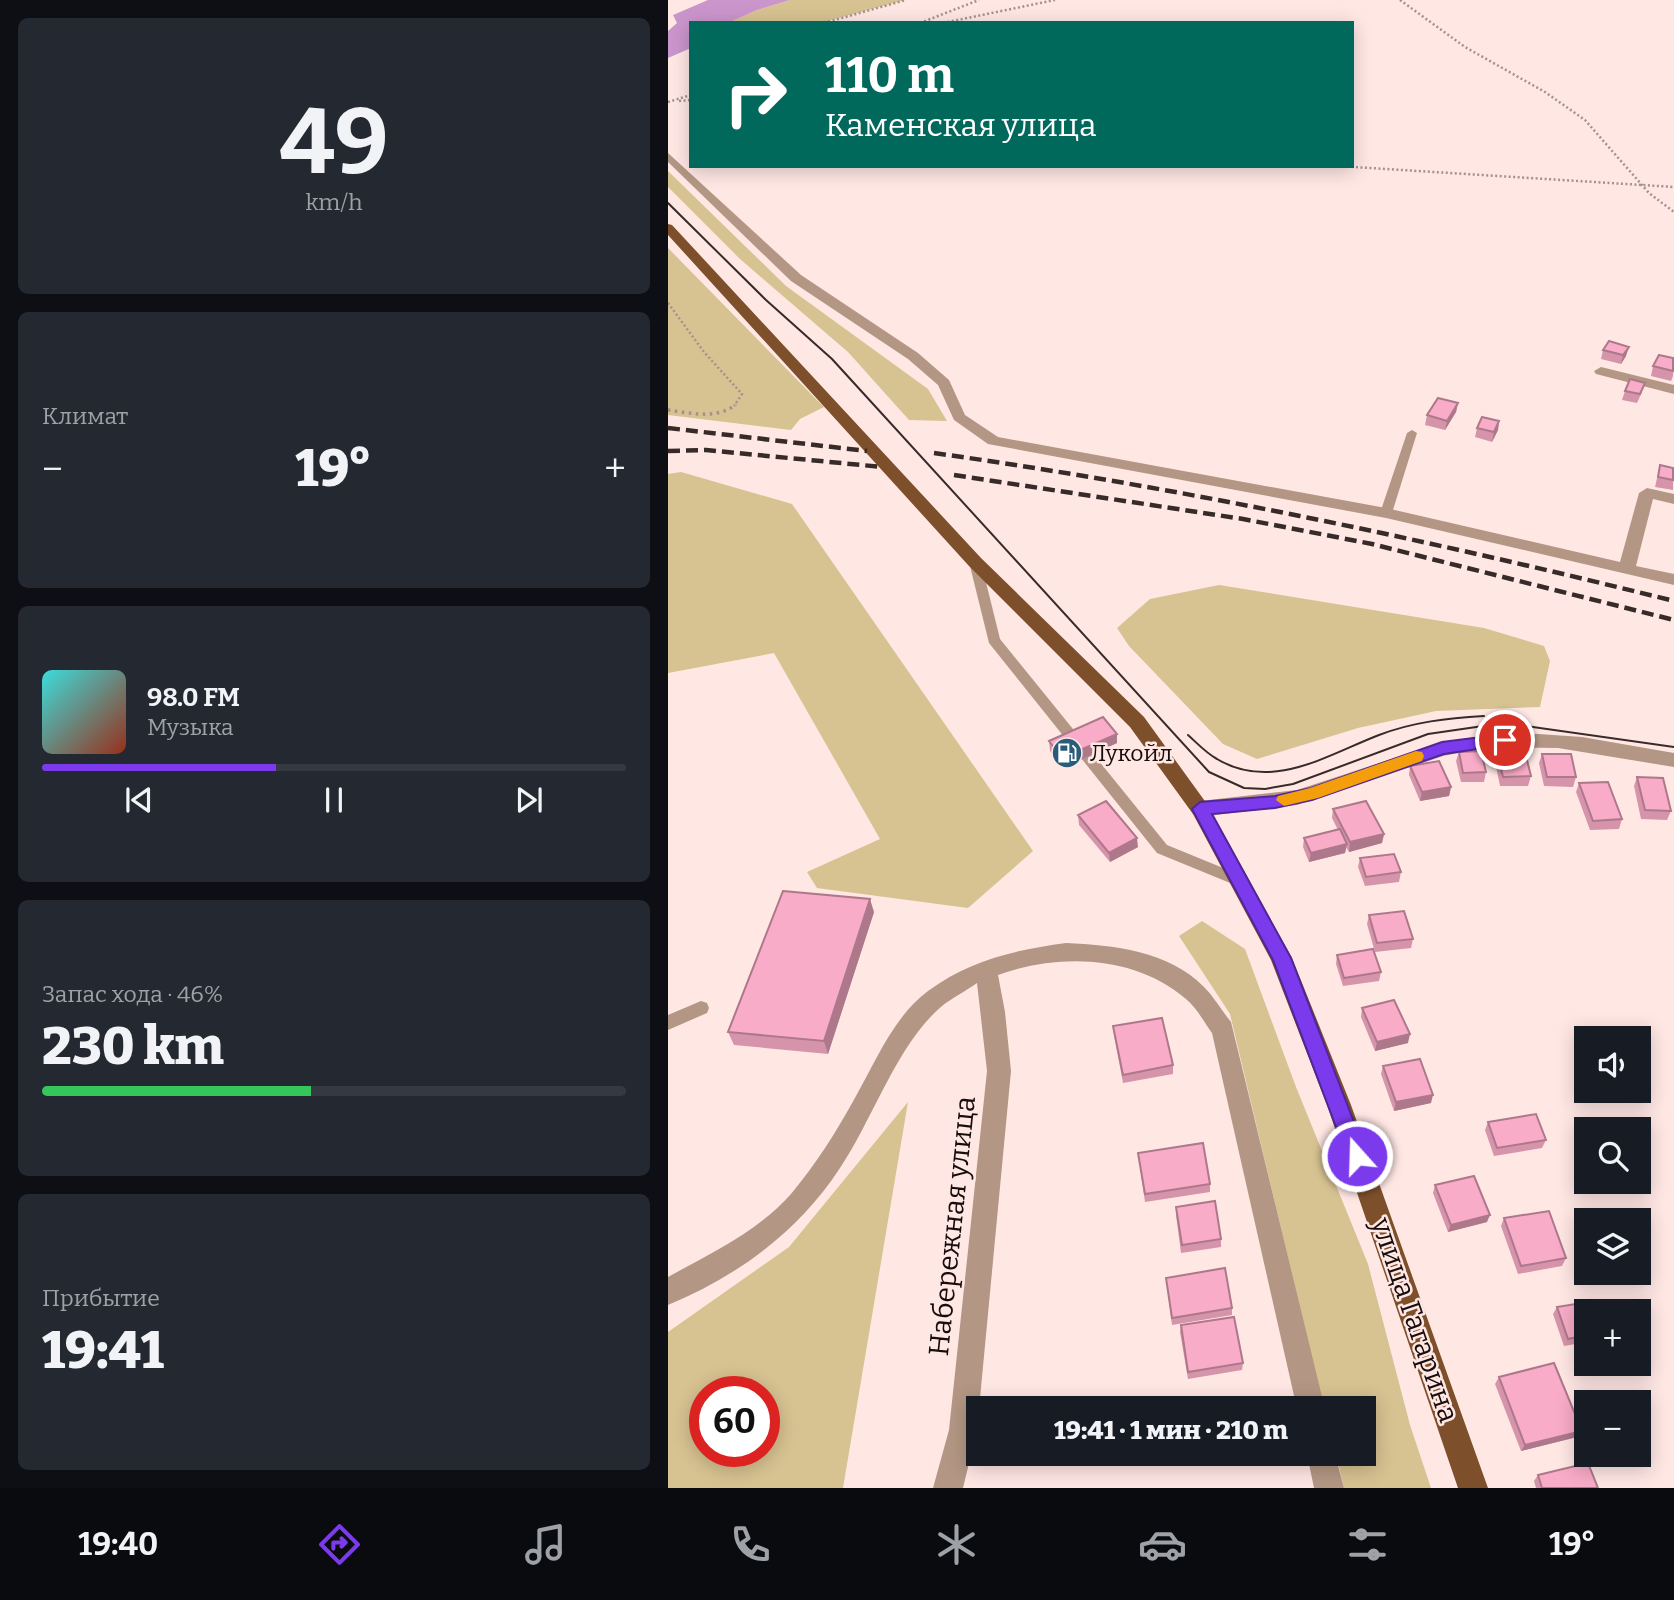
<!DOCTYPE html>
<html lang="ru">
<head>
<meta charset="utf-8">
<style>
  :root { --surface:#171b24; --page:#242831; --text:#f1f3f6; --muted:#9ea1a6; --line:#363941; --accent:#7c3aed }
  body { margin:0; font-family:Bitter,serif; background:var(--page); color:var(--text); height:100vh; display:flex; flex-direction:column; font-size:26px; white-space:nowrap }
  * { box-sizing:border-box; margin:0 }
  p { font-size:23px; color:var(--muted) }
  .icon { flex:none; width:38px; height:38px; fill:none; stroke:currentColor; stroke-width:2; stroke-linecap:round; stroke-linejoin:round }
  .map { position:relative; flex:1; overflow:hidden }
  .side { display:flex; flex-direction:column; gap:18px; padding:18px; background:#0d0f14; width:668px }
  .side>* { flex:none }
  .guide { position:absolute; left:21px; top:21px; width:665px; height:147px; border-radius:0px; box-shadow:0 4px 18px #0003; background:#00695c; color:#fff; overflow:hidden }
  .buttons { position:absolute; left:906px; top:1026px; display:grid; gap:14px }
  .buttons a { display:grid; place-items:center; width:77px; height:77px; border-radius:0px; background:var(--surface); box-shadow:0 4px 18px #0003; font-size:35px }
  .speed { position:absolute; left:21px; top:1376px; display:flex; gap:14px; font-size:35px; font-weight:700; text-align:center }
  .speed>* { display:grid; place-content:center; width:91px; height:91px; border-radius:50%; background:var(--surface); box-shadow:0 4px 18px #0003; line-height:1 }
  .speed .limit { border:10px solid #d22; background:#fff; color:#111 }
  .pin { position:absolute; display:grid; place-items:center; width:60px; height:60px; color:#fff; margin:-30px; border:4px solid #fff; border-radius:50%; box-shadow:0 2px 7px #0007 }
  .me { position:absolute; width:77px; margin:-38px; rotate:340deg; stroke-linejoin:round; filter:drop-shadow(0 0 5px #0008) }
  .turn { display:flex; align-items:center; gap:24px; height:147px; padding:0 21px; font-size:32px }
  .turn .icon { width:91px; height:91px; stroke-width:2.5 }
  .turn b { display:block; font-size:49px; line-height:60px }
  .big { font-size:52px; font-weight:800; line-height:1.1 }
  .side .widget { flex:1; display:flex; flex-direction:column; justify-content:center; gap:10px; min-width:0; padding:0 24px; border-radius:10px; background:var(--page) }
  .side .dial { align-items:center; gap:0 }
  .dial b { font-size:91px; line-height:1 }
  .song { display:flex; align-items:center; gap:21px }
  .cover { width:84px; height:84px; border-radius:10px; background:linear-gradient(135deg,hsl(180 70% 55%),hsl(10 70% 35%)) }
  .played { height:7px; border-radius:4px; background:linear-gradient(90deg,var(--accent) 40%,var(--line) 40%) }
  .keys { display:flex; justify-content:space-around; direction:ltr }
  .heat { display:flex; justify-content:space-between; align-items:center; font-size:38px; direction:ltr }
  .charge { height:10px; border-radius:5px; background:linear-gradient(90deg,#34c759 46%,var(--line) 0) }
  .trip { position:absolute; left:298px; top:1396px; width:410px; height:70px; border-radius:0px; background:var(--surface); box-shadow:0 4px 18px #0003; font-weight:800; line-height:70px; text-align:center }
  .menu { display:flex; height:112px; justify-content:space-around; align-items:center; background:#090b0e; color:var(--muted) }
  .menu .icon { width:49px; height:49px }
  .menu .current { color:var(--accent) }
  .menu b { font-size:32px; color:var(--text) }
  main { display:flex; flex:1; min-height:0 }
  .map>svg:first-child { display:block }
  .green { fill:#d7c291; fill-rule:evenodd }
  .water { fill:#ca95cb }
  .lines { fill:none; stroke-linecap:round; stroke-linejoin:round }
  .path-far1 { stroke:#a4918f; stroke-width:2.5; stroke-dasharray:2 2.5; stroke-linecap:butt }
  .path { stroke:#a4918f; stroke-width:3.5; stroke-dasharray:2.5 4.5; stroke-linecap:butt }
  .service { fill:#b39784; fill-rule:evenodd }
  .minor { fill:#b39784; fill-rule:evenodd }
  .primary { fill:#7e4f2b; fill-rule:evenodd }
  .tram { stroke:#372b2a; stroke-width:2 }
  .rail { stroke:#372b2a; stroke-width:4.5; stroke-dasharray:12 6; stroke-linecap:butt }
  .wall { fill:#d694ab }
  .shaded-wall { fill:#ae788b }
  .building { fill:#f9acc7; stroke:#ae788b; stroke-width:2 }
  .route { fill:#7c3aed; stroke:#51269a; stroke-width:2 }
  .slow { fill:#f59e0b }
  .labels { text-anchor:middle; dominant-baseline:central; stroke-width:5; stroke-linejoin:round; paint-order:stroke }
  .poi-label { font-size:23px; fill:#170d0c; stroke:#ffe7e4; text-anchor:start }
  .near-street-label { font-size:28px; fill:#170d0c; stroke:#ffe7e4 }
</style>
</head>
<body>
<main>
<section class="side">
<div class="widget dial"><b>49</b><p>km/h</p></div>
<div class="widget"><p>Климат</p>
<div class="heat"><a>−</a><b class="big">19°</b><a>+</a></div>
</div>
<div class="widget">
<div class="song"><i class="cover"></i><div><b>98.0 FM</b><p>Музыка</p></div></div>
<div class="played"></div>
<div class="keys"><svg class="icon" aria-label="previous" viewBox="0 0 24 24"><path d="M18 5L8 12l10 7zM5 5v14"/></svg><svg class="icon" aria-label="pause" viewBox="0 0 24 24"><path d="M8 5v14M16 5v14"/></svg><svg class="icon" aria-label="next" viewBox="0 0 24 24"><path d="M6 5l10 7-10 7zM19 5v14"/></svg></div>
</div>
<div class="widget"><p>Запас хода · 46%</p><b class="big">230 km</b><div class="charge"></div></div>
<div class="widget"><p>Прибытие</p><b class="big">19:41</b></div>
</section>
<div class="map">
<svg width="1006" height="1488" viewBox="0 0 1006 1488">
  <rect width="100%" height="100%" fill="#ffe7e4"/>
  <path class="green" d="M122,0H237L152,23H60L89,10Z
    M0,171L118,286L260,389L279,421L241,420L180,352L72,259L0,187Z
    M0,248L144,395L156,407L132,419L123,430L0,415Z
    M13,472L124,504L365,851L300,908L149,888L139,872L212,839L106,653L0,673V474Z
    M551,585L816,628L876,646L882,661L872,707L768,711L690,728L589,759L555,744L461,646L449,628L482,599Z
    M534,921L577,949L628,1087L700,1264L742,1425L763,1488H676L668,1454H695V1409H656L562,1014L511,936Z
    M240,1102L175,1488H0V1332L121,1247ZM96,1391V1451H37V1391Z"/>
  <path class="water" d="M40,0H122L89,10L60,23H23V48L0,58V31L9,23L5,15Z"/>
  <g class="lines">
    <path class="path-far1" d="M732,0L797,47L877,92L917,120L981,193L1006,212
      M156,23L238,0
      M252,23L311,0
      M275,23L387,0
      M11,101L23,100
      M0,102L23,95
      M670,166L1006,187
      M0,303L36,352L74,394L66,406"/>
    <path class="path" d="M0,410C22,413 50,420 68,404"/>
    <path class="service" d="M744,430L749,433L724,513L722,516H714L712,513L739,433Z
      M307,558L313,562L332,639L499,845L577,877L580,881L577,885L572,887L567,885L489,853L321,643L301,562Z
      M33,1001L39,1003L41,1008L39,1013L0,1030V1015Z"/>
    <path class="minor" d="M0,153L133,275L250,353L281,380L297,415L330,437L718,508L952,562L971,493L979,488L1006,494V504L985,499L968,566L1006,574V585L718,518L320,444L286,420L270,385L240,359L123,281L0,162Z
      M933,367L1006,385V394L928,374L926,371Z
      M843,732L914,737L1006,753V767L890,748L821,747L775,756L629,805L532,817L525,814L522,809L525,804L532,801L629,790L775,742Z
      M398,943C445,945 501,951 536,987C546,997 554,1011 563,1022L657,1409H629L544,1033C536,1022 528,1007 518,999C467,955 391,953 330,975L337,1012L343,1071L309,1430L295,1488H265L281,1430L319,1071L309,983C298,991 284,998 274,1006C229,1044 205,1119 172,1168C131,1231 70,1276 0,1305V1277C43,1253 89,1232 123,1194C148,1164 169,1131 188,1096C208,1061 226,1016 260,991C302,960 347,950 398,943Z
      M639,1454H667L676,1488H646Z"/>
    <path class="primary" d="M0,224L4,225L313,558L476,717L539,804L624,958L683,1105L820,1488H790L659,1105L603,960L525,814L462,727L301,566L0,235Z"/>
    <path class="tram" d="M0,203L98,300L164,359L541,772L576,788L597,789L625,784L760,734L822,725H850L1006,747
      M520,735C529,743 538,753 549,759C604,792 659,755 711,735C745,722 780,718 816,716"/>
    <path class="rail" d="M0,428L199,451
      M0,451L38,450L214,467
      M266,453C516,488 761,540 1006,601
      M286,475L575,519L704,544L1006,620"/>
  </g>
  <path class="wall" d="M935,350L958,356L953,364L933,359Z
    M1005,358V376L1003,381L983,376L985,366Z
    M957,391L974,392L969,403L954,400Z
    M790,403L788,412L777,430L757,425L759,415Z
    M831,421L830,430L824,442L807,437L809,428Z
    M992,465L1005,468V490L987,487Z
    M381,741L449,743L395,768L382,751Z
    M791,752L818,772L816,782H793L788,761Z
    M829,752L863,776L860,786H832L827,761Z
    M874,754L908,777L905,787L876,786L871,763Z
    M742,766L783,787L781,796L752,801L741,775Z
    M969,777L1003,811L999,820L973,819L966,786Z
    M911,783L954,819L951,829L922,830L908,792Z
    M665,809L716,834L714,843L681,852L678,847L677,853L641,862L635,847L636,838L670,830L664,818Z
    M410,815L470,847L442,862L411,825Z
    M692,858L733,872L731,882L697,886L690,867Z
    M206,912L160,1054L66,1045L60,1032Z
    M701,915L745,939L743,948L707,952L699,924Z
    M669,955L713,972L711,981L675,986L668,964Z
    M694,1008L740,1043L707,1051L693,1017Z
    M445,1026L505,1065V1074L455,1083L446,1035Z
    M715,1066L763,1103L726,1111L713,1074Z
    M820,1122L878,1140L874,1148L826,1156L817,1130Z
    M470,1153L542,1184V1192L477,1202Z
    M767,1185L819,1222L780,1232L765,1193Z
    M508,1207L553,1239V1247L513,1253L508,1215Z
    M836,1218L898,1258L894,1266L850,1274L833,1226Z
    M498,1278L564,1308V1315L504,1325Z
    M889,1307L919,1311V1342L896,1346L885,1314Z
    M513,1325L575,1363L574,1370L520,1379L512,1332Z
    M831,1377L909,1437L853,1451L827,1384Z
    M870,1475L930,1488H868L866,1481Z"/>
  <path class="shaded-wall" d="M961,347L958,356L953,364L955,355Z
    M790,403L788,412L777,430L779,421Z
    M831,421L830,430L824,442L826,432Z
    M449,734V743L395,768L394,758Z
    M783,787L781,796L752,801L754,792Z
    M716,834L714,843L681,852L682,842Z
    M469,838L470,847L442,862L441,853Z
    M679,844L677,853L641,862L643,853Z
    M202,899L206,912L160,1054L156,1041Z
    M742,1034L740,1043L707,1051L709,1042Z
    M765,1095L763,1103L726,1111L728,1102Z
    M822,1215L819,1222L780,1232L783,1225Z
    M914,1431L909,1437L853,1451L857,1445Z"/>
  <path class="building" d="M941,341L961,347L955,355L935,350Z
    M991,355L1005,358V371L985,366Z
    M962,379L977,383L972,394L957,391Z
    M770,398L790,403L779,421L759,415Z
    M814,417L831,421L826,432L809,428Z
    M992,465L1005,468V480L990,477Z
    M435,717L449,734L394,758L381,741Z
    M813,751L818,772L795,773L791,752Z
    M829,752H857L863,776L835,777Z
    M874,754H903L908,777H879Z
    M771,761L783,787L754,792L742,766Z
    M969,777L995,778L1003,811L977,810Z
    M940,782L954,819L925,821L911,783Z
    M438,801L469,838L441,853L410,815Z
    M698,801L716,834L682,842L665,809Z
    M672,829L679,844L643,853L636,838Z
    M726,854L733,872L698,877L692,858Z
    M115,891L202,899L156,1041L60,1032Z
    M736,911L745,939L709,943L701,915Z
    M705,949L713,972L676,978L669,955Z
    M726,1000L742,1034L709,1042L694,1008Z
    M494,1018L505,1065L455,1075L445,1026Z
    M752,1059L765,1095L728,1102L715,1066Z
    M868,1114L878,1140L829,1148L820,1122Z
    M535,1143L542,1184L477,1194L470,1153Z
    M806,1176L822,1215L783,1225L767,1185Z
    M547,1201L553,1239L514,1245L508,1207Z
    M881,1211L898,1258L853,1266L836,1218Z
    M557,1268L564,1308L504,1318L498,1278Z
    M932,1300L936,1311H919V1335L900,1339L889,1307Z
    M566,1317L575,1363L520,1372L513,1325Z
    M886,1363L914,1431L857,1445L831,1377Z
    M582,1400L583,1409H543L542,1406Z
    M920,1463L930,1488H874L870,1475Z"/>
  <path class="route" d="M837,734L843,736L845,740L843,744L776,754L644,800L607,808L544,814L623,958L699,1156L696,1163L689,1165L682,1163L679,1156L605,960L524,809L532,802L607,796L643,788L774,742Z"/>
  <path class="slow" d="M748,751L754,752L756,756L754,761L650,798L616,806L608,800L610,796L642,788Z"/>
  <defs>
    <g id="fuel-disc" transform="scale(1.575)"><circle r="9.5" fill="#285c79" stroke="#ffe7e4"/><path d="M-5.5-6h7V0h2V4h1.3V-2.5L3-4.5l.8-.8L6-3V5H2.5V1h-1V6h-7ZM-4.2-4.7v3.2H.2V-4.7Z" fill="#fff"/></g>
  </defs>
  <g fill-rule="evenodd">
    <use href="#fuel-disc" x="399" y="753"/>
  </g>
  <g class="labels">
    <g class="poi-label">
      <text x="422" y="753">Лукойл</text>
    </g>
    <g class="near-street-label">
      <text transform="translate(284 1226) rotate(-84)">Набережная улица</text>
      <text transform="translate(747 1320) rotate(71)">улица Гагарина</text>
    </g>
  </g>
</svg>
<div class="buttons">
<a><svg class="icon" aria-label="sound" viewBox="0 0 24 24"><path d="M4 9h4l5-4v14l-5-4H4zM17 9q2 3 0 6"/></svg></a>
<a><svg class="icon" aria-label="search" viewBox="0 0 24 24"><circle cx="10" cy="10" r="6"/><path d="M15 15l6 6"/></svg></a>
<a><svg class="icon" aria-label="layers" viewBox="0 0 24 24"><path d="M12 4l9 5-9 5-9-5zM3 14l9 5 9-5"/></svg></a>
<a>+</a>
<a>−</a>
</div>
<div class="speed"><div class="limit">60</div></div>
<div class="pin" style="left:837px;top:740px;background:#d93025"><svg class="icon" aria-label="arrive" viewBox="0 0 24 24"><path d="M6 21V4h12l-3 4 3 4H6"/></svg></div>
<svg class="me" style="left:689px;top:1156px" viewBox="-20 -20 40 40"><circle r="17" fill="#7c3aed" stroke="#fff" stroke-width="3"/><path d="M0-11L8 9 0 5-8 9z" fill="#fff"/></svg>
<div class="trip">19:41 · 1 мин · 210 m</div>
<div class="guide">
<div class="turn"><svg class="icon" aria-label="right" viewBox="0 0 24 24"><path d="M7 20v-9h11M14 6l5 5-5 5"/></svg><div><b>110 m</b>Каменская улица</div></div>
</div>
</div>
</main>
<nav class="menu">
<b>19:40</b>
<svg class="icon current" aria-label="directions" viewBox="0 0 24 24"><path d="M12 3l9 9-9 9-9-9zM9 14v-3h6M13 9l2 2-2 2"/></svg>
<svg class="icon" aria-label="music" viewBox="0 0 24 24"><path d="M9 18V5l10-2v13"/><circle cx="6" cy="18" r="3"/><circle cx="16" cy="16" r="3"/></svg>
<svg class="icon" aria-label="phone" viewBox="0 0 24 24"><path d="M5 4h4l2 5-3 2q2 4 5 5l2-3 5 2v4C11 20 4 13 5 4z"/></svg>
<svg class="icon" aria-label="climate" viewBox="0 0 24 24"><path d="M12 3v18M4 7l16 10M4 17L20 7"/></svg>
<svg class="icon" aria-label="car" viewBox="0 0 24 24"><path d="M5 17H2v-5l4-1 3-4h7l3 4 3 1v5h-3M9 17h6M6 11h13"/><circle cx="7" cy="17" r="2"/><circle cx="17" cy="17" r="2"/></svg>
<svg class="icon" aria-label="filters" viewBox="0 0 24 24"><path d="M4 7h16M4 17h16"/><circle cx="9" cy="7" r="2"/><circle cx="15" cy="17" r="2"/></svg>
<b>19°</b>
</nav>
</body>
</html>
